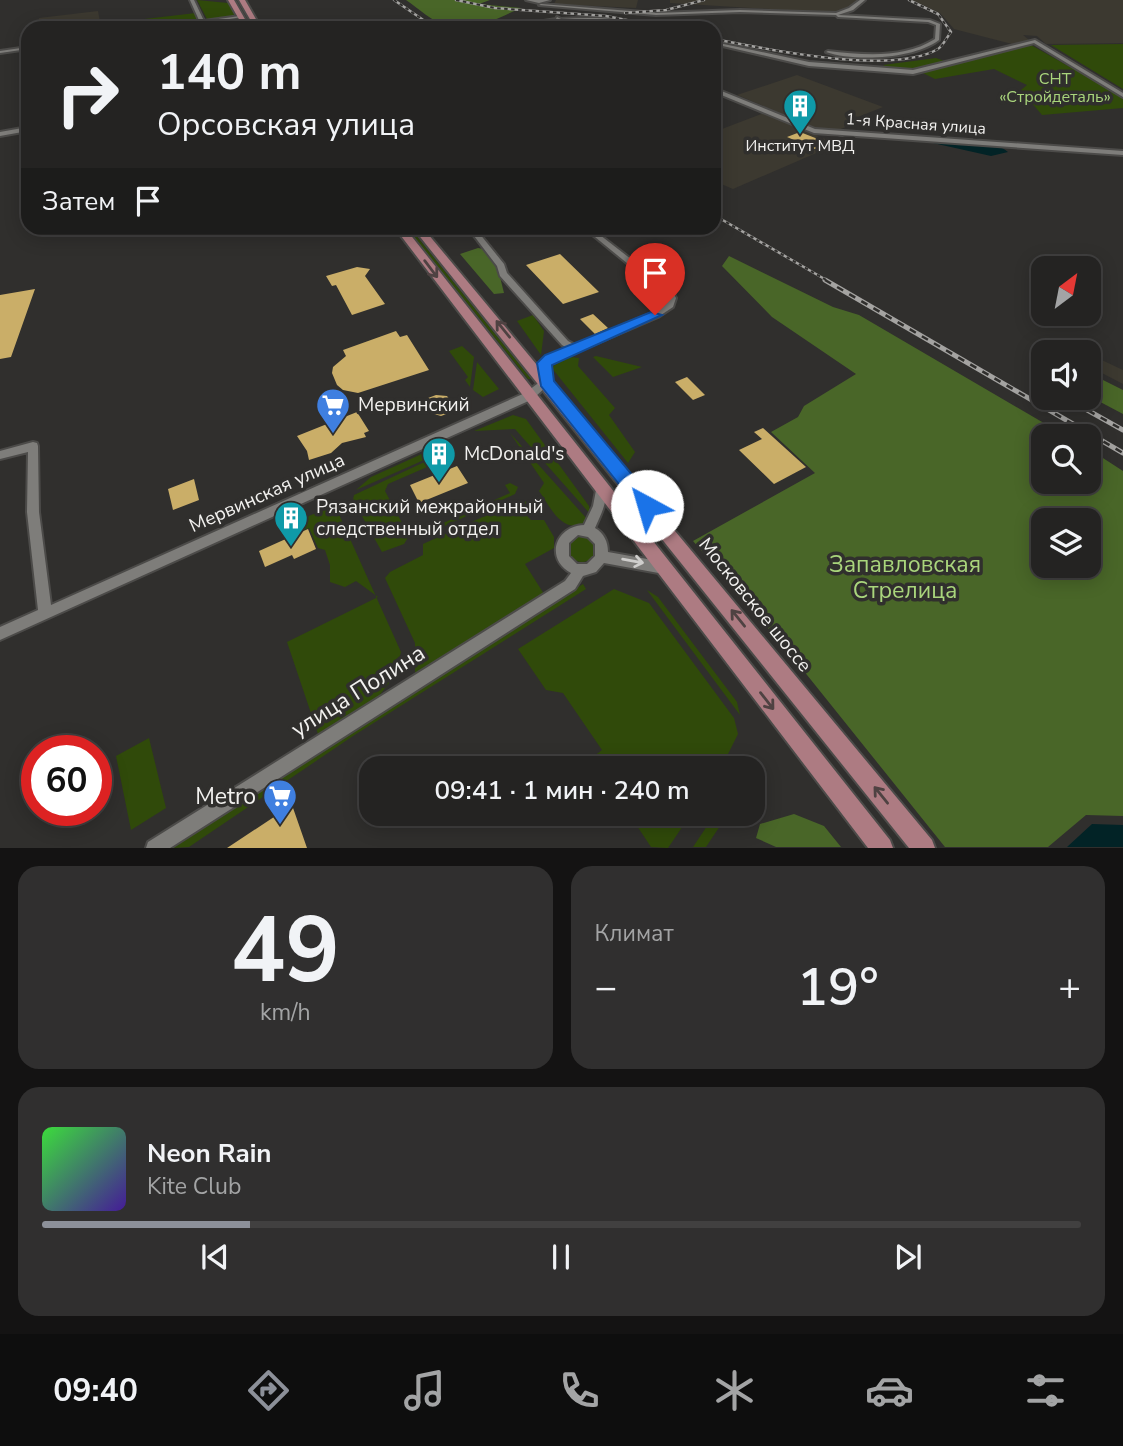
<!DOCTYPE html>
<html lang="ru">
<head>
<meta charset="utf-8">
<style>
  :root { --surface:#242322; --page:#302f2f; --text:#f1f3f6; --muted:#a3a4a5; --line:#414040; --accent:#8c9099 }
  body { margin:0; font-family:"Nunito Sans",sans-serif; background:var(--page); color:var(--text); height:100vh; display:flex; flex-direction:column; font-size:26px; white-space:nowrap }
  * { box-sizing:border-box; margin:0 }
  p { font-size:23px; color:var(--muted) }
  .icon { flex:none; width:38px; height:38px; fill:none; stroke:currentColor; stroke-width:2; stroke-linecap:round; stroke-linejoin:round }
  .map { position:relative; height:848px; overflow:hidden }
  .side { display:flex; flex-direction:column; gap:18px; padding:18px; background:#141313; flex:1 }
  .side>* { flex:none }
  .top-card { position:absolute; left:21px; top:21px; width:700px; height:214px; border-radius:21px; box-shadow:0 4px 18px #0003,0 0 0 2px var(--line); background:#242322; color:var(--text); overflow:hidden }
  .needle { width:46px; rotate:32deg }
  .buttons { position:absolute; left:1031px; top:256px; display:grid; gap:14px }
  .buttons a { display:grid; place-items:center; width:70px; height:70px; border-radius:14px; background:var(--surface); box-shadow:0 4px 18px #0003,0 0 0 2px var(--line); font-size:35px }
  .speed { position:absolute; left:21px; top:735px; display:flex; gap:14px; font-size:35px; font-weight:700; text-align:center }
  .speed>* { display:grid; place-content:center; width:91px; height:91px; border-radius:50%; background:var(--surface); box-shadow:0 4px 18px #0003,0 0 0 2px var(--line); line-height:1 }
  .speed .limit { border:10px solid #d22; background:#fff; color:#111 }
  .pin { position:absolute; display:grid; place-items:center; width:60px; height:60px; color:#fff; margin:-72px -30px; border-radius:50% 50% 50% 0; rotate:-45deg; box-shadow:0 0 7px #0007 }
  .pin .icon { rotate:45deg }
  .me { position:absolute; width:77px; margin:-38px; rotate:321deg; stroke-linejoin:round; filter:drop-shadow(0 0 5px #0008) }
  .turn { display:flex; align-items:center; gap:24px; height:147px; padding:0 21px; font-size:32px }
  .turn .icon { width:91px; height:91px; stroke-width:2.5 }
  .turn b { display:block; font-size:49px; line-height:60px }
  .then { display:flex; align-items:center; height:66px; padding:0 21px; background:#0003; gap:14px; font-size:26px }
  .big { font-size:52px; font-weight:600; line-height:1.1 }
  .side .widget { flex:1; display:flex; flex-direction:column; justify-content:center; gap:10px; min-width:0; padding:0 24px; border-radius:21px; background:var(--page) }
  .side .dial { align-items:center; gap:0 }
  .dial b { font-size:91px; line-height:1 }
  .song { display:flex; align-items:center; gap:21px }
  .cover { width:84px; height:84px; border-radius:10px; background:linear-gradient(135deg,hsl(120 70% 55%),hsl(260 70% 35%)) }
  .played { height:7px; border-radius:4px; background:linear-gradient(90deg,var(--accent) 20%,var(--line) 20%) }
  .keys { display:flex; justify-content:space-around; direction:ltr }
  .heat { display:flex; justify-content:space-between; align-items:center; font-size:38px; direction:ltr }
  .side .tiles { flex:1; display:grid; gap:18px; grid-template-columns:1fr 1fr }
  .widget:last-child { grid-column:span 2 }
  .trip { position:absolute; left:359px; top:756px; width:406px; height:70px; border-radius:21px; background:var(--surface); box-shadow:0 4px 18px #0003,0 0 0 2px var(--line); font-weight:600; line-height:70px; text-align:center }
  .tabs { display:flex; height:112px; justify-content:space-around; align-items:center; background:#0e0e0e; color:var(--muted) }
  .tabs .icon { width:49px; height:49px }
  .tabs .current { color:var(--accent) }
  .tabs b { font-size:32px; color:var(--text) }
  .map>svg:first-child { display:block }
  .built { fill:#3c3930 }
  .green { fill:#304a0a }
  .forest { fill:#496628; fill-rule:evenodd }
  .water { fill:#022326 }
  .building { fill:#caae68 }
  .lines { fill:none; stroke-linecap:round; stroke-linejoin:round }
  .minor-casing { stroke:#4c4b49; stroke-width:4 }
  .major-casing { stroke:#4c4b49; stroke-width:4 }
  .minor { fill:#7e7d7a; fill-rule:evenodd }
  .major { fill:#ad7b82; fill-rule:evenodd }
  .rail-far1-casing { stroke:#a4a3a1; stroke-width:2.5 }
  .rail-casing { stroke:#a4a3a1; stroke-width:5 }
  .rail-far1 { stroke:#302f2d; stroke-width:2; stroke-dasharray:3.5; stroke-linecap:butt }
  .rail { stroke:#302f2d; stroke-width:2.5; stroke-dasharray:7; stroke-linecap:butt }
  .oneway { stroke:#4f4242 }
  .oneway2 { stroke:#cfcecc }
  .route { fill:#1a73e8; stroke:#114b97; stroke-width:2 }
  .labels { text-anchor:middle; dominant-baseline:central; stroke-width:7; stroke-linejoin:round; paint-order:stroke }
  .far-park-label { font-size:16px; fill:#a9d57c; stroke:#302f2d }
  .far-street-label { font-size:16px; fill:#f2f1ef; stroke:#302f2d }
  .far-poi-label { font-size:16px; fill:#f2f1ef; stroke:#302f2d }
  .poi-label { font-size:19px; fill:#f2f1ef; stroke:#302f2d; text-anchor:start }
  .street-label { font-size:19px; fill:#f2f1ef; stroke:#302f2d }
  .near-park-label { font-size:23px; fill:#a9d57c; stroke:#302f2d }
  .near-street-label { font-size:23px; fill:#f2f1ef; stroke:#302f2d }
  .near-poi-label { font-size:23px; fill:#f2f1ef; stroke:#302f2d; text-anchor:end }
</style>
</head>
<body>
<div class="map">
<svg width="1123" height="848" viewBox="0 0 1123 848">
  <rect width="100%" height="100%" fill="#302f2d"/>
  <path class="built" d="M556,0H638L636,8L554,4Z
    M670,0H859L837,13L670,3Z
    M912,0H1123V43L1046,44L1037,36L1023,35L1029,40L1012,44L954,29L940,13Z
    M98,11L101,27L40,28L39,18Z
    M797,75L883,107L858,117L864,120L838,130H821L737,95Z
    M764,113L837,144L733,189L714,181V132Z
    M1089,354L1123,370V384L1098,371L1089,378Z"/>
  <path class="green" d="M197,0L228,3L236,16L227,19H238L244,28H207L208,21Z
    M196,13L203,28H138L136,20Z
    M1123,44V89L1051,45Z
    M1031,45L1116,93L1123,99V108L1042,115L1021,90L1027,85L994,69L935,79L917,70H893L883,65L936,58L953,64Z
    M407,228H410L531,379H528Z
    M533,315L544,331L541,355L517,321Z
    M462,346L474,357L470,387L465,380L468,377L449,351Z
    M596,356L642,367L613,377L593,357Z
    M570,357L579,358L578,366L615,408L609,415L635,452L628,463L551,367Z
    M477,362L499,389L483,397L473,390Z
    M513,415L526,419L589,506L591,515L515,429L474,431Z
    M510,433L588,520L587,523C562,535 551,508 539,491L544,483Z
    M424,453L433,456L356,490L371,477Z
    M433,458L434,464L388,484L385,491L409,536L404,544L382,552L353,500L354,495Z
    M510,483L518,487L515,494L425,535L414,534L416,524L430,529L510,493L505,485Z
    M518,501L530,502L534,507L527,516L531,520H544L554,537V548L525,564L544,594L415,673V643L385,578L390,572L423,555V544Z
    M330,507L337,510L401,652L394,677L378,697L318,734L287,642L378,597L356,581L345,587L330,582V565L325,550L318,548L309,528L294,533L290,524Z
    M569 549a13 13 0 1 1 26 0a13 13 0 1 1-26 0Z
    M583,584L586,589L353,736L189,847L173,848Z
    M614,589L649,603L734,718L738,734L721,768H601L593,757L602,750L563,693L546,690L518,649Z
    M647,590L658,597L737,702L740,715Z
    M149,738L166,808L131,830L116,756Z
    M629,814H691L668,848L651,847Z
    M715,814H728L706,847H693Z"/>
  <path class="forest" d="M406,0H490L479,4L521,8C502,16 468,35 447,27C433,22 418,8 406,0Z
    M478,248L484,249L497,265L504,293L494,294L460,254Z
    M729,256L833,307L859,315L1066,436H1043V481H1088L1089,449L1123,471V816L1086,815L1048,847H945L795,660L693,541L815,473L771,432L798,417L804,406L856,374L772,317L722,266ZM1043,520H1088V565H1043Z
    M1099,378L1123,390V414L1089,396V382Z
    M794,814L824,826L841,847H776L756,838L760,824Z"/>
  <path class="water" d="M935,140C956,142 992,138 1008,152L991,156L933,143Z
    M1092,824L1123,825V847H1067Z"/>
  <path class="building" d="M800,132L828,143L815,149L787,137Z
    M560,254L599,292L563,304L526,265Z
    M357,267L370,269L365,276L385,304L352,315L336,285L332,286L326,276Z
    M35,289L11,357L0,359V295Z
    M593,314L608,328L595,334L580,319Z
    M396,331L400,337L407,335L429,370L358,393L343,390L337,385L332,373L333,367L346,356L343,350Z
    M687,377L705,395L693,400L675,382Z
    M436,395L447,396L454,405L449,413L441,416L424,411L428,398Z
    M357,412L369,431L364,433L366,437L342,443L331,453L309,460L307,451L297,436Z
    M763,428L806,467L774,484L739,450L762,439L754,432Z
    M457,466L468,483L419,503L410,485Z
    M194,479L199,500L173,510L168,489Z
    M308,529L316,549L294,559L292,555L265,567L259,551Z
    M292,805L307,848H227Z"/>
  <g class="lines">
    <g class="minor-casing">
      <path id="minor" d="M190,0H194L204,21L240,16L242,17L205,23L206,26L202,27Z
        M526,0H550L539,3Z
        M860,0H865L853,10L838,15L930,20L940,24L939,40C914,59 855,62 826,52L828,51C864,55 903,59 935,39L936,25L928,22L838,17L836,15L740,12L656,15L539,5L541,4L656,13L740,10L836,13L849,8Z
        M557,17L561,19C592,17 626,17 655,28L600,21L611,28C603,28 598,22 590,20C582,19 574,21 566,21L578,28H573L560,21L500,28L556,19Z
        M1035,40L1123,93V97L1034,43L913,74L809,66L714,44V42L809,62L913,70Z
        M28,47V49L0,53V51Z
        M714,88L815,129L1123,151V155L814,133L714,92Z
        M28,127V131L0,136V132Z
        M468,228H475L504,264L507,273L568,341L575,345L652,313L666,304L668,298L666,295L584,228H591L672,291L676,298L673,307L658,317L551,363V382L533,399L0,640V627L38,610L27,512L28,452L0,459V451L33,442L37,443L38,446L39,512L51,605L525,393L541,381L543,359L567,348L562,345L500,276L497,266Z
        M601,483L605,485C609,500 601,514 595,528C604,533 608,542 608,552L664,562L668,564L670,568L668,572L664,574L604,563L596,572L583,576L575,589L170,848H146L148,842L565,581L571,573C544,558 556,526 584,525L593,506L597,485ZM578,535L588,537L595,544V556L587,564H577L569,556V543Z"/>
    </g>
    <g class="major-casing">
      <path id="major" d="M228,0H234L250,28H244Z
        M239,0H245L261,28H255Z
        M395,228H405L890,840L893,848H868Z
        M413,228H423L932,840L935,848H909Z"/>
    </g>
    <use href="#minor" class="minor"/>
    <use href="#major" class="major"/>
    <g class="rail-far1-casing">
      <path id="rail-far1" d="M394,0L435,28
        M456,0L495,8L606,16L667,28
        M625,13L666,10L704,0
        M714,39C766,49 892,76 938,49C943,46 947,37 951,32L938,14L909,0
        M714,215L828,281"/>
    </g>
    <g class="rail-casing">
      <path id="rail" d="M825,280L1123,453
        M1064,397L1123,430"/>
    </g>
    <use href="#rail-far1" class="rail-far1"/>
    <use href="#rail" class="rail"/>
  </g>
  <defs><path id="oneway-shaft" d="M-6 0H5M1.5-3L5.5 0L1.5 3" fill="none" stroke-width="1.6" stroke-linecap="round" stroke-linejoin="round" transform="scale(1.75)"/></defs>
  <g class="oneway">
    <use href="#oneway-shaft" transform="translate(431 269) rotate(53)"/>
    <use href="#oneway-shaft" transform="translate(503 329) rotate(-129)"/>
    <use href="#oneway-shaft" transform="translate(738 618) rotate(-129)"/>
    <use href="#oneway-shaft" transform="translate(767 701) rotate(52)"/>
    <use href="#oneway-shaft" transform="translate(881 795) rotate(-129)"/>
  </g>
  <use class="oneway2" href="#oneway-shaft" transform="translate(633 561) rotate(10)"/>
  <path class="route" d="M651,312L662,315L552,365L554,381L654,501L656,506L654,512H641L541,386L537,363L545,355Z"/>
  <defs>
    <g id="building-pin" transform="scale(1.75)"><path d="M0 17L-7.5 6A9.5 9.5 0 1 1 7.5 6Z" fill="#0f9aa8" stroke="#302f2d"/><path d="M-4-6H4V6H1V3H-1V6H-4ZM-2.5-4.3h1.7v1.8h-1.7ZM.8-4.3h1.7v1.8H.8ZM-2.5-1h1.7V.8h-1.7ZM.8-1h1.7V.8H.8Z" fill="#fff"/></g>
    <g id="supermarket-pin" transform="scale(1.75)"><path d="M0 17L-7.5 6A9.5 9.5 0 1 1 7.5 6Z" fill="#3f7fe0" stroke="#302f2d"/><path d="M-6-5.5h2.5l.6 2H6L4.5 2H-2.5L-4.4-4H-6ZM-1.5 3.2a1.3 1.3 0 1 0 .1 0ZM3 3.2a1.3 1.3 0 1 0 .1 0Z" fill="#fff"/></g>
  </defs>
  <g fill-rule="evenodd">
    <use href="#building-pin" x="800" y="106"/>
    <use href="#supermarket-pin" x="333" y="405"/>
    <use href="#building-pin" x="439" y="454"/>
    <use href="#building-pin" x="291" y="518"/>
    <use href="#supermarket-pin" x="280" y="796"/>
  </g>
  <g class="labels">
    <g class="far-park-label">
      <text x="1055" y="79">СНТ<tspan x="1055" dy="18">«Стройдеталь»</tspan></text>
    </g>
    <g class="far-street-label">
      <text transform="translate(916 124) rotate(4)">1-я Красная улица</text>
    </g>
    <g class="far-poi-label">
      <text x="800" y="146">Институт МВД</text>
    </g>
    <g class="poi-label">
      <text x="358" y="405">Мервинский</text>
      <text x="464" y="454">McDonald's</text>
      <text x="316" y="507">Рязанский межрайонный<tspan x="316" dy="22">следственный отдел</tspan></text>
    </g>
    <g class="street-label">
      <text transform="translate(267 493) rotate(-24)">Мервинская улица</text>
      <text transform="translate(755 605) rotate(51)">Московское шоссе</text>
    </g>
    <g class="near-park-label">
      <text x="905" y="564">Запавловская<tspan x="905" dy="26">Стрелица</tspan></text>
    </g>
    <g class="near-street-label">
      <text transform="translate(358 691) rotate(-32)">улица Полина</text>
    </g>
    <g class="near-poi-label">
      <text x="256" y="796">Metro</text>
    </g>
  </g>
</svg>
<div class="buttons">
<a><svg class="needle" viewBox="-14 -14 28 28"><path d="M0-13l5 13h-10z" fill="#e53935"/><path d="M0 13l5-13h-10z" fill="#a3a4a5"/></svg></a>
<a><svg class="icon" aria-label="sound" viewBox="0 0 24 24"><path d="M4 9h4l5-4v14l-5-4H4zM17 9q2 3 0 6"/></svg></a>
<a><svg class="icon" aria-label="search" viewBox="0 0 24 24"><circle cx="10" cy="10" r="6"/><path d="M15 15l6 6"/></svg></a>
<a><svg class="icon" aria-label="layers" viewBox="0 0 24 24"><path d="M12 4l9 5-9 5-9-5zM3 14l9 5 9-5"/></svg></a>
</div>
<div class="speed"><div class="limit">60</div></div>
<div class="pin" style="left:655px;top:315px;background:#d93025"><svg class="icon" aria-label="arrive" viewBox="0 0 24 24"><path d="M6 21V4h12l-3 4 3 4H6"/></svg></div>
<svg class="me" style="left:647px;top:506px" viewBox="-20 -20 40 40"><circle r="19" fill="#fff"/><path d="M0-13L10 11 0 6-10 11z" fill="#1a73e8"/></svg>
<div class="trip">09:41 · 1 мин · 240 m</div>
<div class="top-card">
<div class="turn"><svg class="icon" aria-label="right" viewBox="0 0 24 24"><path d="M7 20v-9h11M14 6l5 5-5 5"/></svg><div><b>140 m</b>Орсовская улица</div></div>
<div class="then">Затем<svg class="icon" aria-label="arrive" viewBox="0 0 24 24"><path d="M6 21V4h12l-3 4 3 4H6"/></svg></div>
</div>
</div>
<section class="side">
<div class="tiles">
<div class="widget dial"><b>49</b><p>km/h</p></div>
<div class="widget"><p>Климат</p>
<div class="heat"><a>−</a><b class="big">19°</b><a>+</a></div>
</div>
<div class="widget">
<div class="song"><i class="cover"></i><div><b>Neon Rain</b><p>Kite Club</p></div></div>
<div class="played"></div>
<div class="keys"><svg class="icon" aria-label="previous" viewBox="0 0 24 24"><path d="M18 5L8 12l10 7zM5 5v14"/></svg><svg class="icon" aria-label="pause" viewBox="0 0 24 24"><path d="M8 5v14M16 5v14"/></svg><svg class="icon" aria-label="next" viewBox="0 0 24 24"><path d="M6 5l10 7-10 7zM19 5v14"/></svg></div>
</div>
</div>
</section>
<nav class="tabs">
<b>09:40</b>
<svg class="icon current" aria-label="directions" viewBox="0 0 24 24"><path d="M12 3l9 9-9 9-9-9zM9 14v-3h6M13 9l2 2-2 2"/></svg>
<svg class="icon" aria-label="music" viewBox="0 0 24 24"><path d="M9 18V5l10-2v13"/><circle cx="6" cy="18" r="3"/><circle cx="16" cy="16" r="3"/></svg>
<svg class="icon" aria-label="phone" viewBox="0 0 24 24"><path d="M5 4h4l2 5-3 2q2 4 5 5l2-3 5 2v4C11 20 4 13 5 4z"/></svg>
<svg class="icon" aria-label="climate" viewBox="0 0 24 24"><path d="M12 3v18M4 7l16 10M4 17L20 7"/></svg>
<svg class="icon" aria-label="car" viewBox="0 0 24 24"><path d="M5 17H2v-5l4-1 3-4h7l3 4 3 1v5h-3M9 17h6M6 11h13"/><circle cx="7" cy="17" r="2"/><circle cx="17" cy="17" r="2"/></svg>
<svg class="icon" aria-label="filters" viewBox="0 0 24 24"><path d="M4 7h16M4 17h16"/><circle cx="9" cy="7" r="2"/><circle cx="15" cy="17" r="2"/></svg>
</nav>
</body>
</html>
